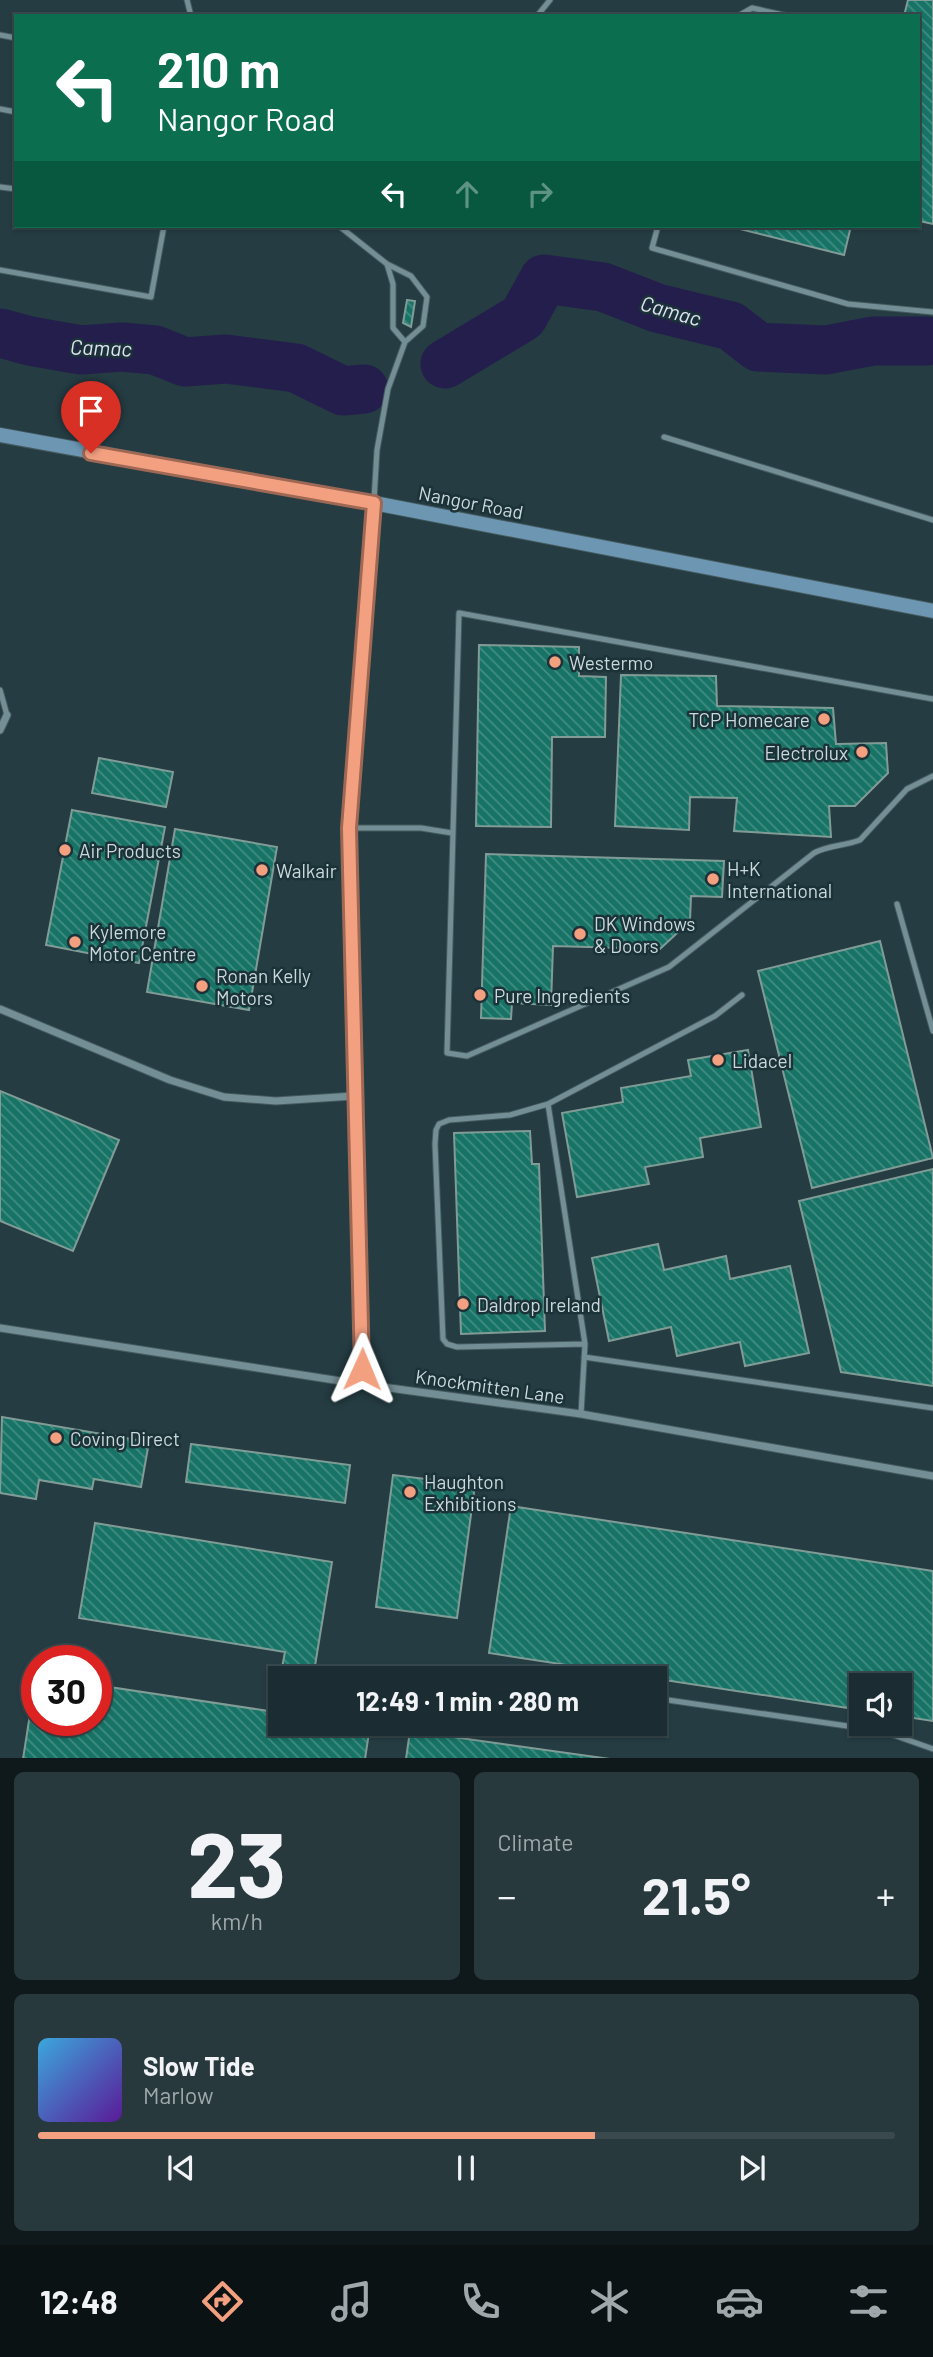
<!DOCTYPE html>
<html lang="en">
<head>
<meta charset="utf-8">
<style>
  :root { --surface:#1b2d32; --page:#28393e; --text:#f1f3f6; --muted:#a0a8ac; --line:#39494d; --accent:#f3a081 }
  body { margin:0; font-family:Barlow,sans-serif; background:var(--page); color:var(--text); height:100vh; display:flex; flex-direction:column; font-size:26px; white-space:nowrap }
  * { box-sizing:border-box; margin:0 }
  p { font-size:23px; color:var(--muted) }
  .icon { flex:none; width:38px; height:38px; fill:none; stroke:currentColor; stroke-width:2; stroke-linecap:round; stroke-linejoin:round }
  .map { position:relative; height:1758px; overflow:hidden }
  .details { display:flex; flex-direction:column; gap:14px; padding:14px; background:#0f191c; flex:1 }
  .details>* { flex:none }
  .hud { position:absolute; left:14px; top:14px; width:906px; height:214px; border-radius:0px; box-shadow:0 2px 5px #0004,0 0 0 2px var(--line); background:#0b6e4f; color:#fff; overflow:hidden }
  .buttons { position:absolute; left:849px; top:1673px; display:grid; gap:14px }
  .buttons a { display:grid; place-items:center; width:63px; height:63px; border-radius:0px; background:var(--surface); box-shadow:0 2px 5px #0004,0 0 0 2px var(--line); font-size:35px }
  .speed { position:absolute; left:21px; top:1645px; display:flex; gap:14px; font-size:35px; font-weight:700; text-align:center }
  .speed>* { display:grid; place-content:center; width:91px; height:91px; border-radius:50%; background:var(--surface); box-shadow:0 2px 5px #0004,0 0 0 2px var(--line); line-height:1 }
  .speed .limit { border:10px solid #d22; background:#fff; color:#111 }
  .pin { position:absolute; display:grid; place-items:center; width:60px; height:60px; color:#fff; margin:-72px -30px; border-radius:50% 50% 50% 0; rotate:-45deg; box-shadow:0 0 7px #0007 }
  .pin .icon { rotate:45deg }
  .me { position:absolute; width:77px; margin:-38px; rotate:1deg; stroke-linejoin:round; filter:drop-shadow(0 0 5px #0008) }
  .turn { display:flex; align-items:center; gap:24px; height:147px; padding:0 28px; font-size:32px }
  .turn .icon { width:91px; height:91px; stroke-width:2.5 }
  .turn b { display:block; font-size:49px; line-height:60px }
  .lanes { display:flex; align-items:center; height:66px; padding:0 28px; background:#0003; justify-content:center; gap:35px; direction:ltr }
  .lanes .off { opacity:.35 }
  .big { font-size:52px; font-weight:700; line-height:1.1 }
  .details .widget { flex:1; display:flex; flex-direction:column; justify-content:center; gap:10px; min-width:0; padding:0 24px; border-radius:10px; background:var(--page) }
  .details .dial { align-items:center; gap:0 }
  .dial b { font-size:91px; line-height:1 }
  .song { display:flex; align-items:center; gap:21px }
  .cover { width:84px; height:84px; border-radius:10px; background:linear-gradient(135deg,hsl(200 70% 55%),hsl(270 70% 35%)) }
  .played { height:7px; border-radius:4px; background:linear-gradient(90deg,var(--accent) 65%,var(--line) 65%) }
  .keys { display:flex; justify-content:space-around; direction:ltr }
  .heat { display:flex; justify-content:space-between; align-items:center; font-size:38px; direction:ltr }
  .details .tiles { flex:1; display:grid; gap:14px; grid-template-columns:1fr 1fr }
  .widget:last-child { grid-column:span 2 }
  .trip { position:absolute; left:268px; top:1666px; width:399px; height:70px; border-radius:0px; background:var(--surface); box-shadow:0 2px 5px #0004,0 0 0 2px var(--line); font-weight:700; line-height:70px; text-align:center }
  .tab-bar { display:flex; height:112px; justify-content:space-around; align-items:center; background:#0b1214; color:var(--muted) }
  .tab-bar .icon { width:49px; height:49px }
  .tab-bar .on { color:var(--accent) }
  .tab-bar b { font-size:32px; color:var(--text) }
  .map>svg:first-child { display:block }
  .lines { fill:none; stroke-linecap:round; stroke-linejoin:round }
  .river { stroke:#241e4d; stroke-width:49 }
  .building { fill:url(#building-back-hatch); stroke:#819c96; stroke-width:2 }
  .service-casing { stroke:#455a5f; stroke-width:7 }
  .minor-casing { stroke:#455a5f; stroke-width:9 }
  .secondary-casing { stroke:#455a5f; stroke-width:16 }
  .service { stroke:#748e95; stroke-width:5 }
  .minor { stroke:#748e95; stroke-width:7 }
  .secondary { stroke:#6c96b2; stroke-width:14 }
  .route-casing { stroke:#9e6854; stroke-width:18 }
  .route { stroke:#f3a081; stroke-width:12 }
  .poi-dot { fill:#f3a081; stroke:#1a3238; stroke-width:2.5 }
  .labels { text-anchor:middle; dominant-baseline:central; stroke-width:5; stroke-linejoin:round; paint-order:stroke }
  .street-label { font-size:19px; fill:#cbd9dc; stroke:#1a3238 }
  .poi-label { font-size:19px; fill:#cbd9dc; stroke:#1a3238; text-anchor:start }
  .water-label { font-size:21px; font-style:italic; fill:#e1e2f2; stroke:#1a3238 }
</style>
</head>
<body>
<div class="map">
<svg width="933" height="1759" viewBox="0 0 933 1759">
  <defs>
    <pattern id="building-back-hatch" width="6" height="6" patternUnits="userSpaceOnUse" patternTransform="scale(1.75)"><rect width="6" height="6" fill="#177366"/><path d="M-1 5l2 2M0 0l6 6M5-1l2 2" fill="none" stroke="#428d82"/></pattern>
  </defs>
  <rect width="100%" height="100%" fill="#243c42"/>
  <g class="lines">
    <path class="river" d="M0,333L30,341L81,350L122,347L155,350L185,362L226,359L296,368L343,391L364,389
      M445,364L523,317L544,279L603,287L657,308L731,326L758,347L826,350L873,341H927"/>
  </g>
  <path class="building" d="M908,0H933V224L919,221V16H904Z
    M728,226H851L844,255Z
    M407,300L415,301L411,327L403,323Z
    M479,645L579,647V676L606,677L605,737H552L551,827L476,826Z
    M621,675L716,676L717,706L833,708L836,744L886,743L888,773L855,806H829L831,837L734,831L737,798L690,797L689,830L615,826Z
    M99,758L173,772L166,807L92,793Z
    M72,810L165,827L139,963L46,945Z
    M175,829L277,847L249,1010L147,992Z
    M486,854L724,861L722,897L691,896L690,921L660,949L553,946L551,1005L512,1003L511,1019L481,1018Z
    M880,941L933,1158L812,1188L758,971Z
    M748,1050L761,1127L700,1138L703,1157L645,1167L649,1184L577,1197L562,1113L623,1102L621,1088L691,1076L688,1060Z
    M0,1091L119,1140L73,1251L0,1221Z
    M530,1131L532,1164H539L545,1331L461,1334L454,1133Z
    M933,1169V1386L841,1372L799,1201Z
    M658,1244L664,1270L726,1256L730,1279L790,1266L809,1353L745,1366L740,1342L677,1356L671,1327L609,1341L592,1258Z
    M2,1417L149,1442L141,1487L94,1479L92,1489L39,1480L36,1499L0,1493Z
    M191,1444L350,1465L345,1503L186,1482Z
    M393,1475L475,1485L457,1618L376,1607Z
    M511,1506L933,1571V1721L900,1716V1685H861V1710L489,1653Z
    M95,1523L332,1562L313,1678H280L285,1652L79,1618Z
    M36,1676L37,1720H96V1685L275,1712L280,1680V1724H356L370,1726L365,1759H23Z
    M410,1731L610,1759H406Z"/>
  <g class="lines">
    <g class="service-casing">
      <path id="service" d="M187,0L191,16
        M537,16L550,0
        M738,16L752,8L788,16
        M0,35L16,38
        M0,109L16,112
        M0,187L16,189
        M339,226L387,264L411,276L427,297L423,326L405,342L388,389L377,450L374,500
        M658,226L652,248L848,304L933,312
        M387,264L393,284V328L405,342
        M0,270L151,297L164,226
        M664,437L933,520
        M0,690L7,715
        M933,699L459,613L447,1053L467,1056L669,967L814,853C828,845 845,846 860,840L907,789L933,776
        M349,828H421L452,833
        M897,904L933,1031
        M548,1104L585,1344L581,1414
        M585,1344L457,1347L447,1344L443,1339L435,1144L436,1130L439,1124L449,1120L510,1115L548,1104L715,1016L742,995
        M584,1357L933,1408
        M654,1698L882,1731L933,1749"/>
    </g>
    <g class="minor-casing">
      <path id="minor" d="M0,730L7,715
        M0,1009L170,1080L224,1097L276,1101L354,1096
        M0,1328L360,1384L581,1414L933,1476
        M360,1384L363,1354L354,1096L349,828L374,503"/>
    </g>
    <g class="secondary-casing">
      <path id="secondary" d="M0,435L374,503L933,611"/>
    </g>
    <use href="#service" class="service"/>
    <use href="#minor" class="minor"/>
    <use href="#secondary" class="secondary"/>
  </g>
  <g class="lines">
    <g class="route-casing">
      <path id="route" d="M91,453L374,503L349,828L362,1369"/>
    </g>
    <use href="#route" class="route"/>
  </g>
  <g class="poi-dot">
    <circle cx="555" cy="662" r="7"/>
    <circle cx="824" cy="719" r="7"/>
    <circle cx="862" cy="752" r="7"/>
    <circle cx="65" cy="850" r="7"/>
    <circle cx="262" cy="870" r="7"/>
    <circle cx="713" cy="879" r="7"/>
    <circle cx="580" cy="934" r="7"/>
    <circle cx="75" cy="942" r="7"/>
    <circle cx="202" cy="986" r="7"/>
    <circle cx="480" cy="995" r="7"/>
    <circle cx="718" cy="1060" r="7"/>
    <circle cx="463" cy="1304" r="7"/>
    <circle cx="56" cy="1438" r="7"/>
    <circle cx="410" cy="1492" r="7"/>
  </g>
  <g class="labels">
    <g class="street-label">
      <text transform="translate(471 502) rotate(11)">Nangor Road</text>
      <text transform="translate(490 1386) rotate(8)">Knockmitten Lane</text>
    </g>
    <g class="poi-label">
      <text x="569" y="662">Westermo</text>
      <text x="810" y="719" text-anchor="end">TCP Homecare</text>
      <text x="848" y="752" text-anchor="end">Electrolux</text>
      <text x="79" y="850">Air Products</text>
      <text x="727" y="868">H+K<tspan x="727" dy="22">International</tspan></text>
      <text x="276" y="870">Walkair</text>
      <text x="594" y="923">DK Windows<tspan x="594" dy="22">&amp; Doors</tspan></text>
      <text x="89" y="931">Kylemore<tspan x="89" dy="22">Motor Centre</tspan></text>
      <text x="216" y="975">Ronan Kelly<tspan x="216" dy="22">Motors</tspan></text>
      <text x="494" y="995">Pure Ingredients</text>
      <text x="732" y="1060">Lidacel</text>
      <text x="477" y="1304">Daldrop Ireland</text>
      <text x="70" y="1438">Coving Direct</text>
      <text x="424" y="1481">Haughton<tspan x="424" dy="22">Exhibitions</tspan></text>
    </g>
    <g class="water-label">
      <text transform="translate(671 310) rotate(16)">Camac</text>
      <text transform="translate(101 347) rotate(2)">Camac</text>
    </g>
  </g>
</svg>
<div class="buttons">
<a><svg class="icon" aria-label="sound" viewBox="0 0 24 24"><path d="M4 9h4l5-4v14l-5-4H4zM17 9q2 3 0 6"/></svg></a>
</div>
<div class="speed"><div class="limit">30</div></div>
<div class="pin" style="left:91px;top:453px;background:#d93025"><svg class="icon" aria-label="arrive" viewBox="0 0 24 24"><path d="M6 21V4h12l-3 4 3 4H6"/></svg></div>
<svg class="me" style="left:362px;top:1369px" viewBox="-20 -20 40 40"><path d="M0-17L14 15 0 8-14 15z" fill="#f3a081" stroke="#fff" stroke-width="4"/></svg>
<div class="trip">12:49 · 1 min · 280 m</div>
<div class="hud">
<div class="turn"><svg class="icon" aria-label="left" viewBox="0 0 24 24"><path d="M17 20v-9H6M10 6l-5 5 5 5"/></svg><div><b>210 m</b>Nangor Road</div></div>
<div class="lanes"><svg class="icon" aria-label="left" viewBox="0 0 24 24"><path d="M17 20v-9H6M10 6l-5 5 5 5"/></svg><svg class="icon off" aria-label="ahead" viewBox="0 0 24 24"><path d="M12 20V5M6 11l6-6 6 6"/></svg><svg class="icon off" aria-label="right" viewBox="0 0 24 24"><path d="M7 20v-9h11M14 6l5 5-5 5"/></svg></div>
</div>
</div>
<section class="details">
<div class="tiles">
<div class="widget dial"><b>23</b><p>km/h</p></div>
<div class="widget"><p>Climate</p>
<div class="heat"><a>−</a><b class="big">21.5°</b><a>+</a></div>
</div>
<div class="widget">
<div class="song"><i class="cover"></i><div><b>Slow Tide</b><p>Marlow</p></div></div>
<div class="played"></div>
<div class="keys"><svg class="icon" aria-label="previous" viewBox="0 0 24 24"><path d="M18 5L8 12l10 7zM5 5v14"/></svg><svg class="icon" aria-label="pause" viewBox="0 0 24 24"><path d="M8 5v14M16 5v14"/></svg><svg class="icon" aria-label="next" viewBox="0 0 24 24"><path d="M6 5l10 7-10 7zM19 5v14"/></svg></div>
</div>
</div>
</section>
<nav class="tab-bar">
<b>12:48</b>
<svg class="icon on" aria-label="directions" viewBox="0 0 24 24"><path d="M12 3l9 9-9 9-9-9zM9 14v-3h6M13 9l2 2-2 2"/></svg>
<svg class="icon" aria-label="music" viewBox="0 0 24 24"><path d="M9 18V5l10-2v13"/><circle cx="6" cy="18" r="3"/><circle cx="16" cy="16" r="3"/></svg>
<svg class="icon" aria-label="phone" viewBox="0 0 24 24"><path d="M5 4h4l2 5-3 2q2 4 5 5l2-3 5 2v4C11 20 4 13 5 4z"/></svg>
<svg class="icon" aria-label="climate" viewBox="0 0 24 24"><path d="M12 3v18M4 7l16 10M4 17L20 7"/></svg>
<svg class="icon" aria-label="car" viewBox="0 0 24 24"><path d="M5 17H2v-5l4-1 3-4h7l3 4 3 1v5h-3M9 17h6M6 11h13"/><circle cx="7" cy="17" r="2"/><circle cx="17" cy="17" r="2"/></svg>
<svg class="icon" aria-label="filters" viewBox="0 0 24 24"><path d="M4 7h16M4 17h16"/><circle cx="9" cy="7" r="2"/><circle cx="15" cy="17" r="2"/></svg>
</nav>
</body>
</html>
